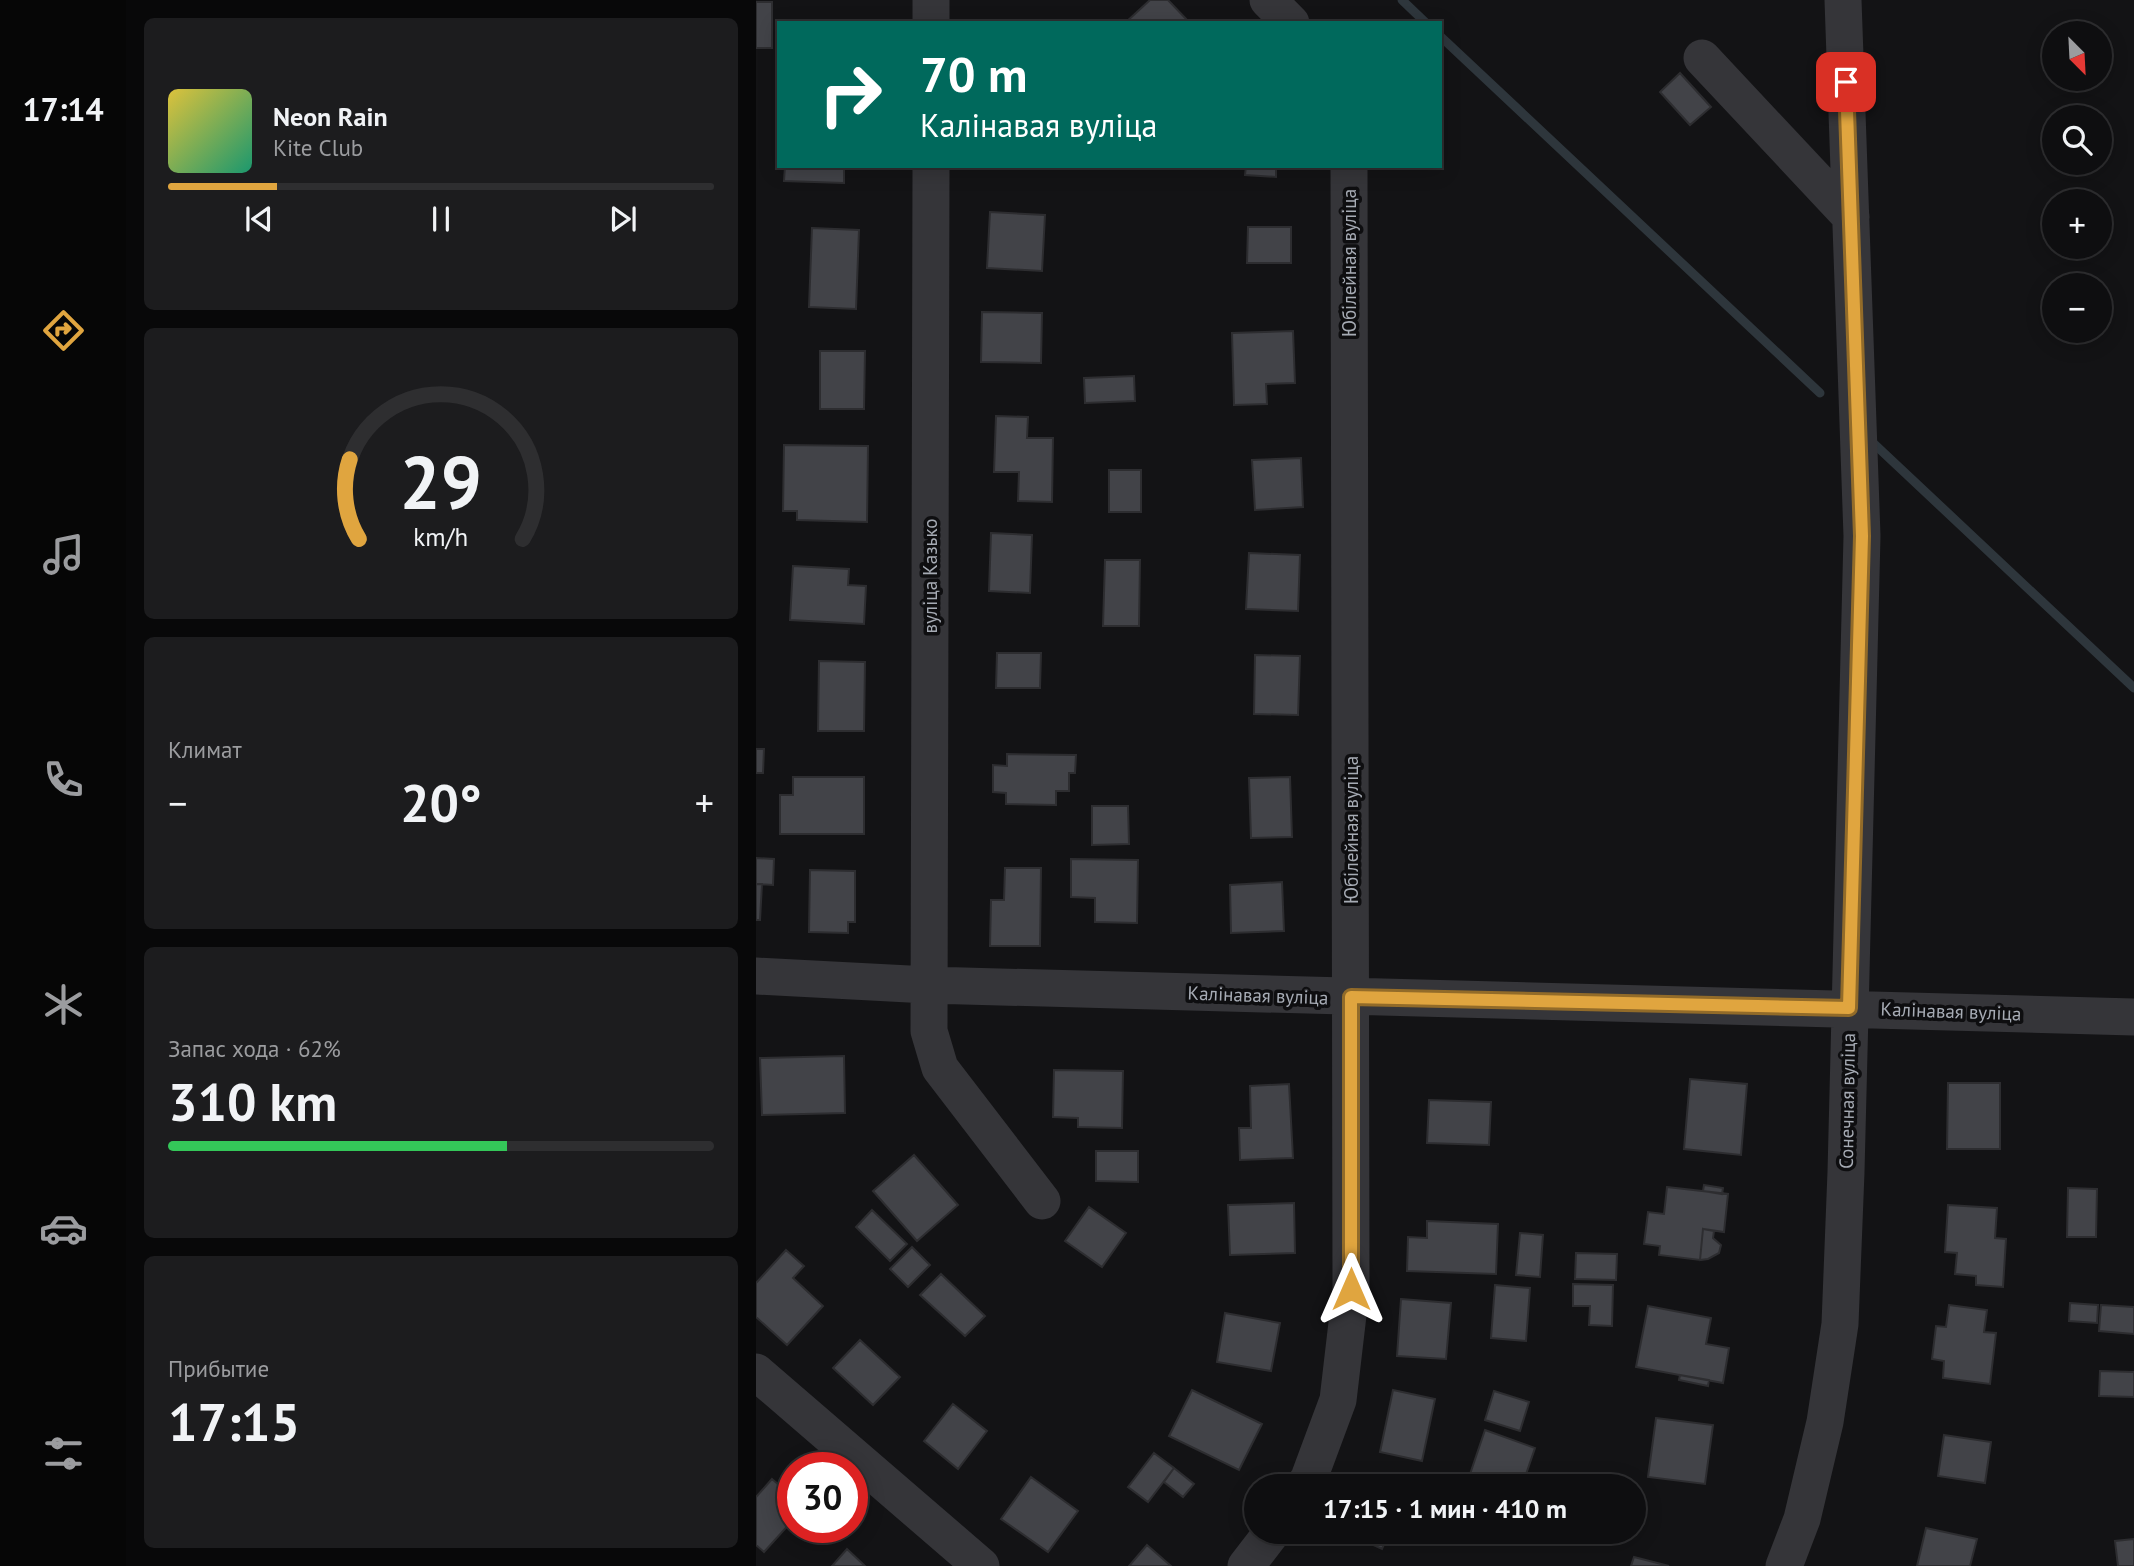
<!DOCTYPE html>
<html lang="ru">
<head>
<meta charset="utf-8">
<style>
  :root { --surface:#0e0e10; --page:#1c1c1e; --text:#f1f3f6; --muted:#9b9c9f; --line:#2e2e30; --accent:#e0a53f }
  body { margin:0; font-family:"PT Sans",sans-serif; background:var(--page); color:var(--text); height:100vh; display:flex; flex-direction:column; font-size:26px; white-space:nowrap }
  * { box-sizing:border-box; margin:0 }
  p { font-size:23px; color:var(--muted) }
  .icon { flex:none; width:38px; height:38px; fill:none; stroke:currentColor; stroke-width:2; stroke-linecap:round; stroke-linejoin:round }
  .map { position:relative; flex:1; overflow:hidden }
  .side { display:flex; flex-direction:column; gap:18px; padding:18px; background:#080809; width:630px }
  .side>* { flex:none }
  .guide { position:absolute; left:21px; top:21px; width:665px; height:147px; border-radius:0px; box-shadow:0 4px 18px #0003,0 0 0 2px var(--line); background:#00695c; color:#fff; overflow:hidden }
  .needle { width:46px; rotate:156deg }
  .buttons { position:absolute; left:1286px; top:21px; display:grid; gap:14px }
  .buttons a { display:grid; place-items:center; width:70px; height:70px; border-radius:50%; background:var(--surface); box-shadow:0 4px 18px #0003,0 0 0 2px var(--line); font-size:35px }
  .speed { position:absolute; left:21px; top:1452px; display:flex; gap:14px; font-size:35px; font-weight:700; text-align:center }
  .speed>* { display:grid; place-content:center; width:91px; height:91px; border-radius:50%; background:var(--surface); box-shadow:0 4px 18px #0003,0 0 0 2px var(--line); line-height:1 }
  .speed .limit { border:10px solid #d22; background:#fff; color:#111 }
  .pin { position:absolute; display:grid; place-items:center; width:60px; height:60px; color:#fff; margin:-30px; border-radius:14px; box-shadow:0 4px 10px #0006 }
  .me { position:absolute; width:77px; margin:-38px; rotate:0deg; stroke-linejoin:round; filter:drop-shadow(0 0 5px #0008) }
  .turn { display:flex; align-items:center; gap:24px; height:147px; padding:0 28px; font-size:32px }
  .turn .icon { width:91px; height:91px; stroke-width:2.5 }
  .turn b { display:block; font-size:49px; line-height:60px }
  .big { font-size:52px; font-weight:600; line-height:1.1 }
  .side .card { flex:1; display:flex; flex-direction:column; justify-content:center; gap:10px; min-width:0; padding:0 24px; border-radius:10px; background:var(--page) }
  .side .dial { align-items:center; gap:0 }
  .dial svg { height:182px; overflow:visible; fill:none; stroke:var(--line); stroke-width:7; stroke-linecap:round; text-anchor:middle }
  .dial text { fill:var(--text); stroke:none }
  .song { display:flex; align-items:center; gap:21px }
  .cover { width:84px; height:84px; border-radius:10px; background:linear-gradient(135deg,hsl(50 70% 55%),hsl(160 70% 35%)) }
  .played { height:7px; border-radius:4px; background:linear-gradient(90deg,var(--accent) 20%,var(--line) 20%) }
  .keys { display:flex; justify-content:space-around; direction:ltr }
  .heat { display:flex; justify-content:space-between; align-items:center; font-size:38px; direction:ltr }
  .charge { height:10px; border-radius:5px; background:linear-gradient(90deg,#34c759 62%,var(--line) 0) }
  .trip { position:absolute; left:488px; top:1474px; width:402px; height:70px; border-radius:35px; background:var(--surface); box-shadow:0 4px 18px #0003,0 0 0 2px var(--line); font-weight:600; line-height:70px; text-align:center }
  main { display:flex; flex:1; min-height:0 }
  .dock { display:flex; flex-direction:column; width:126px; justify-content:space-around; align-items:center; background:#060606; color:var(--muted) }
  .dock .icon { width:49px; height:49px }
  .dock .selected { color:var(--accent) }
  .dock b { font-size:32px; color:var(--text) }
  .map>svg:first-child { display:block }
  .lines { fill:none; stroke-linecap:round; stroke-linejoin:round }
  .stream { stroke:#2e363c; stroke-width:9 }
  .building { fill:#424348; stroke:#2d2d30; stroke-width:2 }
  .minor { stroke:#353539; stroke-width:37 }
  .route-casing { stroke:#926b29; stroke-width:18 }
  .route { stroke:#e0a53f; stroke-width:12 }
  .labels { text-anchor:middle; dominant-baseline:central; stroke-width:7; stroke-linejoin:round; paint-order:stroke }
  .street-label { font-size:19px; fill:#a6abb4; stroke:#0e0e10 }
</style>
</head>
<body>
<main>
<nav class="dock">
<b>17:14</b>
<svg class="icon selected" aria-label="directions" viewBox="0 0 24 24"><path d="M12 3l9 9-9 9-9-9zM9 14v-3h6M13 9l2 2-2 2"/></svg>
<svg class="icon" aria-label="music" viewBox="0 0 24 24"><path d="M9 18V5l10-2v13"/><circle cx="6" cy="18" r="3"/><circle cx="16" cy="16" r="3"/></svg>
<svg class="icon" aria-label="phone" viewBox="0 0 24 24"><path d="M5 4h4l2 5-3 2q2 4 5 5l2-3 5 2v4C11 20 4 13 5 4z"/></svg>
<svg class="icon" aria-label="climate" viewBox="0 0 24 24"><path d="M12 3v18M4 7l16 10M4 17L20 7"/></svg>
<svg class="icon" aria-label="car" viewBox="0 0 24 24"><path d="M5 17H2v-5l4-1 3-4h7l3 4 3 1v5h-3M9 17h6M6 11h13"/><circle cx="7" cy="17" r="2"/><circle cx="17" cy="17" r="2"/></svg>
<svg class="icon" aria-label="filters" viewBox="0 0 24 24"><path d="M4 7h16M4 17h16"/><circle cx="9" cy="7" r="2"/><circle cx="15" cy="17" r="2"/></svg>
</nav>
<section class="side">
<div class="card">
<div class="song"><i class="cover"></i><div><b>Neon Rain</b><p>Kite Club</p></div></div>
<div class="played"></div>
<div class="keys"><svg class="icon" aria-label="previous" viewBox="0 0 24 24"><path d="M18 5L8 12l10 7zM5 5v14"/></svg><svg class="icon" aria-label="pause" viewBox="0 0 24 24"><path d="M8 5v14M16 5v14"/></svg><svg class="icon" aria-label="next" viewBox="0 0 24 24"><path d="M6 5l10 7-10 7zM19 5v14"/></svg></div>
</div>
<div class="card dial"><svg viewBox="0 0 100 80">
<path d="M14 69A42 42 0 1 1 86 69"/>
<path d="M14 69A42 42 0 0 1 10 34" stroke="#e0a53f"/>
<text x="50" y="56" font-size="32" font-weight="700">29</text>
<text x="50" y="72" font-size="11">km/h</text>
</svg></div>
<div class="card"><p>Климат</p>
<div class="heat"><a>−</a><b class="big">20°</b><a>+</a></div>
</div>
<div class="card"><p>Запас хода · 62%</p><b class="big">310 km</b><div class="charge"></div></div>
<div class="card"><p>Прибытие</p><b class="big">17:15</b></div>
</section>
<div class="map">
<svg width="1378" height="1566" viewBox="0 0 1378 1566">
  <rect width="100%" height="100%" fill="#131315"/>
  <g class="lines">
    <path class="stream" d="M646,0L670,23
      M684,36L1064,393
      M1114,440L1378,688"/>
  </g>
  <path class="building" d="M394,0H412L434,23H369Z
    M0,2H16V48H0Z
    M924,73L955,107L934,125L904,92Z
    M29,166H88V183L28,181Z
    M490,166H520V177L489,175Z
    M234,212L289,215L286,271L231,268Z
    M492,227H535V263H491Z
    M56,228L103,230L100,309L53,307Z
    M226,312L286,313L285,363L225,362Z
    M537,331L539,383L510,384L511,404L478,405L476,333Z
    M64,351H109L108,409H64Z
    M378,376L379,401L329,403L328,378Z
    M240,416L272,417L271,438H297L296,502L262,501L263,472H238Z
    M28,445L112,446L111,522L41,520V511H27Z
    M545,458L547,507L499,510L496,460Z
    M353,470H385V512H353Z
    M235,533L276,535L274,593L233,591Z
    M493,553L544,555L542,611L490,609Z
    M349,560H384L383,626H347Z
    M37,566L93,569L92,585L110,586L108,624L34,620Z
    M241,653H285L284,688H240Z
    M499,655L544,656L542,715L498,714Z
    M63,661L109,662L108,731H62Z
    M0,749H8L7,773H0Z
    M251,754L320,755L319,773H313V791H300V805L250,804V793L237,792V765L251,766Z
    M37,777H108V834H24V795H37Z
    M534,777L536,837L495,838L493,778Z
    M336,806H372L373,844L336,845Z
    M0,858L18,859L17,885L0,884Z
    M315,859L382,860L381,923L339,922V898L315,897Z
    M249,868H285L284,946H234L235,900H248Z
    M54,870L99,871V922H92V933L53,932Z
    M526,882L528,931L475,933L474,885Z
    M0,884H6L4,920H0Z
    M88,1056L89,1113L6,1115L4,1058Z
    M298,1070L367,1071L366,1128L322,1127V1118L297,1117Z
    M934,1079L991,1084L985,1155L928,1149Z
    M1192,1083H1244V1149H1191Z
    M533,1084L537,1158L484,1160L483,1128H495L494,1086Z
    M673,1100L735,1102L733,1145L671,1143Z
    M340,1151H382V1182L340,1181Z
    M158,1155L202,1205L161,1241L117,1191Z
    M948,1185L967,1188L966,1194L947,1191Z
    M911,1187L972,1194L968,1232L947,1229L944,1260L903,1255L904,1246L888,1244L892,1212L908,1214Z
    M1312,1188L1341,1189L1340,1237H1311Z
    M538,1203L539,1253L474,1255L472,1205Z
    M1192,1205L1241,1208L1239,1238L1250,1239L1247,1287L1220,1285V1276L1199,1274L1201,1253L1189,1252Z
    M333,1207L370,1233L346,1267L309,1241Z
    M116,1210L151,1244L134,1261L100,1227Z
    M671,1221L742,1224L740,1274L651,1271L652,1237L671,1238Z
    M947,1229L958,1231L957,1238L965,1245L963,1253L952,1259L944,1260Z
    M764,1233L787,1235L784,1277L760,1275Z
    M156,1247L174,1265L152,1287L134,1269Z
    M30,1250L48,1266L37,1278L67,1306L31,1345L0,1317V1283Z
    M820,1253L861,1254L860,1280L819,1279Z
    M185,1274L229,1316L209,1336L164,1295Z
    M817,1284L857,1285L856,1326L833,1325L834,1306H817Z
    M739,1285L774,1288L770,1341L735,1338Z
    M645,1299L695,1303L690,1359L641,1356Z
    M1314,1303L1342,1305L1341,1323L1313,1321Z
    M1193,1305L1231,1310L1228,1332L1240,1333L1234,1384L1187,1378L1188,1361L1176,1359L1180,1326L1190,1327Z
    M1345,1305L1378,1307V1334L1343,1331Z
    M892,1306L955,1318L950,1344L973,1348L967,1383L880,1367Z
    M469,1313L524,1323L515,1371L461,1362Z
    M104,1340L144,1377L117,1405L77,1368Z
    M1344,1371L1378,1372V1397L1343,1396Z
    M924,1375L953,1380L952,1386L923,1380Z
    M436,1390L506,1424L483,1470L413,1436Z
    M637,1390L679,1399L666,1461L624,1452Z
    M738,1391L773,1402L764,1431L729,1420Z
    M197,1404L231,1431L202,1469L168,1441Z
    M900,1418L957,1425L949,1484L892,1477Z
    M729,1430L779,1448L766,1486H710Z
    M1188,1435L1235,1442L1229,1483L1182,1476Z
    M398,1453L418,1468L392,1502L372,1487Z
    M418,1468L438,1484L427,1497L408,1482Z
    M275,1477L322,1511L292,1552L245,1519Z
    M16,1479L37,1497V1520L8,1552L0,1545V1497Z
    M1170,1528L1221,1539L1214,1566H1161Z
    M592,1531H634L626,1549L591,1533Z
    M1378,1539V1566H1362L1359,1541Z
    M391,1545L415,1566H373Z
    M91,1549L109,1566H76Z
    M878,1557L913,1566H875Z"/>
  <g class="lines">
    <path class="minor" d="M512,0L535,23
      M175,23V0
      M946,58L1095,217
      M175,166L173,1031L184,1068L286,1201
      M0,976L172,985L1378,1017
      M0,1372L225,1566
      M548,1486L553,1478L582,1400L595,1289L593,166
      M490,1566L517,1531
      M1028,1566L1046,1519L1069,1422L1084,1324L1090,1172L1106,536L1087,0"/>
  </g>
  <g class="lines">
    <g class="route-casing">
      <path id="route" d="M595,1289V997L1093,1008L1106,536L1090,82"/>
    </g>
    <use href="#route" class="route"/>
  </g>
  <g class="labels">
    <g class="street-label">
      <text transform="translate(593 263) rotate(-90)">Юбілейная вуліца</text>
      <text transform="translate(174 576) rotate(-90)">вуліца Казько</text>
      <text transform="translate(595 830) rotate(-90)">Юбілейная вуліца</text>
      <text transform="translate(502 995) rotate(2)">Калінавая вуліца</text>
      <text transform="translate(1195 1011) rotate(2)">Калінавая вуліца</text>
      <text transform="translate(1091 1101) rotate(-89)">Сонечная вуліца</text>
    </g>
  </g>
</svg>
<div class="buttons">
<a><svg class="needle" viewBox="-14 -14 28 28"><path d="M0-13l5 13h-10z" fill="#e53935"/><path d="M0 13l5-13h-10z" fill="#9b9c9f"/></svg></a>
<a><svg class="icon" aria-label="search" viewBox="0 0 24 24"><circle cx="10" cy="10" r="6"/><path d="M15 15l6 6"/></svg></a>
<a>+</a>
<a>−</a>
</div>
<div class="speed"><div class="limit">30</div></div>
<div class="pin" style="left:1090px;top:82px;background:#d93025"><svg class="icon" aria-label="arrive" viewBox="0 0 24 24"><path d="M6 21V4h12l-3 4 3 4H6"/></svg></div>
<svg class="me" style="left:595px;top:1289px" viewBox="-20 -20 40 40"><path d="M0-17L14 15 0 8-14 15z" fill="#e0a53f" stroke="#fff" stroke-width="4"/></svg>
<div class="trip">17:15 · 1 мин · 410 m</div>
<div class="guide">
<div class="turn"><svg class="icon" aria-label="right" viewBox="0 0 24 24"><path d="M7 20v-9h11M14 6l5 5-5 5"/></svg><div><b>70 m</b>Калінавая вуліца</div></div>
</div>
</div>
</main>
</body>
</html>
